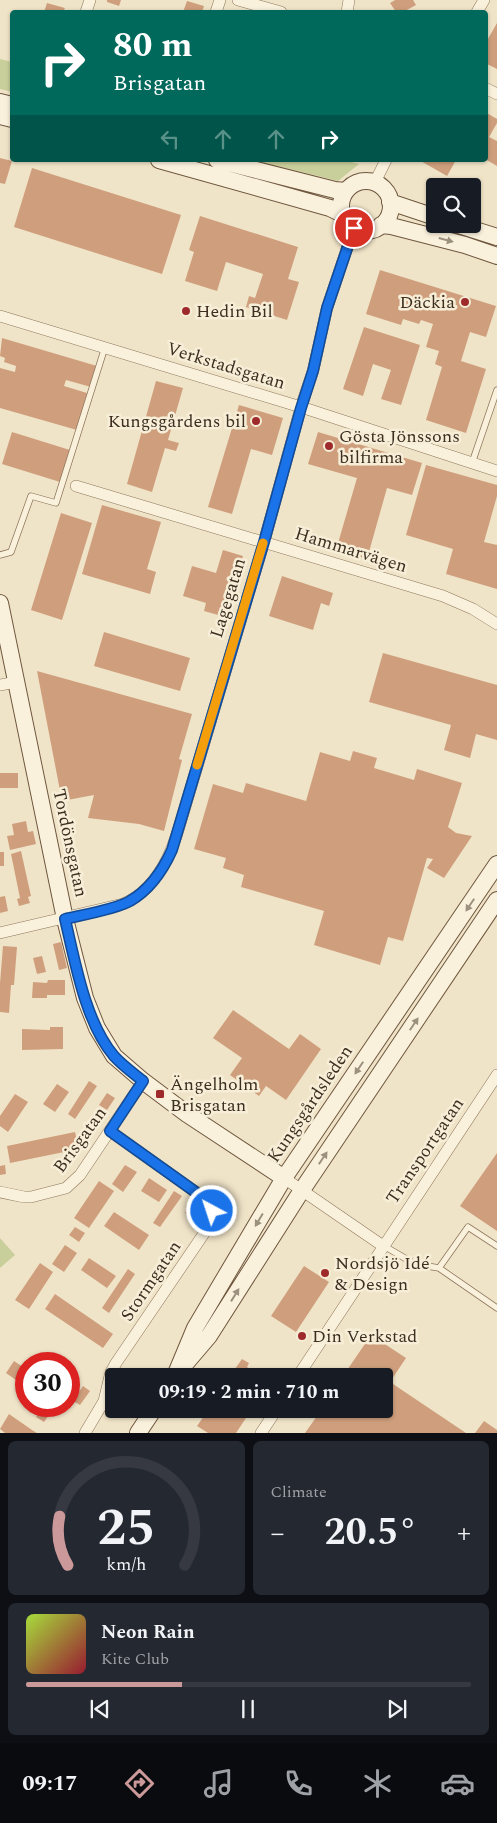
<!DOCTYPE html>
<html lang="en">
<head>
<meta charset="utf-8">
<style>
  :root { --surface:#171b24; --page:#242831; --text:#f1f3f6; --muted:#9ea1a6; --line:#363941; --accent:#cc999b }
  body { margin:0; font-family:Spectral,serif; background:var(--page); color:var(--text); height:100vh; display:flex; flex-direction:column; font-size:19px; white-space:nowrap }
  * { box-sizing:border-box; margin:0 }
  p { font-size:16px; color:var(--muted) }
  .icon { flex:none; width:28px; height:28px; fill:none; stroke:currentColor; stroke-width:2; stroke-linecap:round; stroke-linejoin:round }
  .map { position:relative; height:1433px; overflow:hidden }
  .sheet { display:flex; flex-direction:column; gap:8px; padding:8px; background:#0d0f14; flex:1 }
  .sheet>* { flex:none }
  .hud { position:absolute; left:10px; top:10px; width:478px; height:152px; border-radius:5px; box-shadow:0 1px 4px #0004; background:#00695c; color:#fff; overflow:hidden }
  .controls { position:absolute; left:426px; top:178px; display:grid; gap:10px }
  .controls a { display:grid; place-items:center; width:55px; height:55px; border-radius:5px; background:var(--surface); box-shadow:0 1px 4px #0004; font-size:25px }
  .speed { position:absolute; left:15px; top:1352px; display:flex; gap:10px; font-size:25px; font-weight:700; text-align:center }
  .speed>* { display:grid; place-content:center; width:65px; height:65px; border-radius:50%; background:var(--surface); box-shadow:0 1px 4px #0004; line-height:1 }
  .speed .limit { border:8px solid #d22; background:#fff; color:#111 }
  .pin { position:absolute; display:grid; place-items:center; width:42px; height:42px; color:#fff; margin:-21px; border:2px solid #fff; border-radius:50%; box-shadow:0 1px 5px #0007 }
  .me { position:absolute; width:55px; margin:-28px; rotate:320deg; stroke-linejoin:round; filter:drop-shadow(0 0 4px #0008) }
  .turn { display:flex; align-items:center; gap:18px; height:105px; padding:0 20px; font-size:22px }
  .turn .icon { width:65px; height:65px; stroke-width:2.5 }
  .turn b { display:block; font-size:35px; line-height:42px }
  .lanes { display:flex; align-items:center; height:48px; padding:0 20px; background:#0003; justify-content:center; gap:25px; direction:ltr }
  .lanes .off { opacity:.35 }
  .big { font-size:38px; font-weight:700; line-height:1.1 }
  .sheet .tile { flex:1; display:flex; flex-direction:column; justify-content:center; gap:8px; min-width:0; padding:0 18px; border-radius:8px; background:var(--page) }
  .sheet .dial { align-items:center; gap:0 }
  .dial svg { height:130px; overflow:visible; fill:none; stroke:var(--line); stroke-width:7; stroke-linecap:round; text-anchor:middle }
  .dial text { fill:var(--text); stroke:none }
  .song { display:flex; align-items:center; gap:15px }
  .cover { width:60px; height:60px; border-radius:8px; background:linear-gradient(135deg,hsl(80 70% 55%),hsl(350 70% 35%)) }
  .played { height:5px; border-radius:2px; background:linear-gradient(90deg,var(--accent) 35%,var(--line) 35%) }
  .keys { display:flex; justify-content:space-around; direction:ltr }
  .heat { display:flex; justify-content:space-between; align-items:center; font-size:28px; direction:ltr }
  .sheet .tiles { flex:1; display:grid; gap:8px; grid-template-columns:1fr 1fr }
  .tile:last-child { grid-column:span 2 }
  .trip { position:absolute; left:105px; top:1368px; width:288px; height:50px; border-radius:5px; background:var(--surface); box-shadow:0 1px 4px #0004; font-weight:700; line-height:50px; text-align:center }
  .menu { display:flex; height:80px; justify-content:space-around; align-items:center; background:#090b0e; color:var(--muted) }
  .menu .icon { width:35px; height:35px }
  .menu .active { color:var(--accent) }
  .menu b { font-size:22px; color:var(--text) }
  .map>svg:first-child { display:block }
  .green { fill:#c9cf9b }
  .building { fill:#cf9f7d }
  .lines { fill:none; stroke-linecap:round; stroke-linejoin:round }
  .lane-casing { stroke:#8d765c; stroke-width:7 }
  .street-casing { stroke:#8d765c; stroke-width:12 }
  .secondary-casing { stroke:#6f573f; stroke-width:18 }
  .lane { stroke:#faf1dc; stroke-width:5.5 }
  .street { stroke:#faf1dc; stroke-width:11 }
  .secondary { stroke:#faf1dc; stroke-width:16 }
  .oneway { fill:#9c907e }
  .route-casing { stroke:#114b97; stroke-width:12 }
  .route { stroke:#1a73e8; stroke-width:9 }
  .slow { stroke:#f59e0b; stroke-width:9 }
  .poi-dot { fill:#9e2a2b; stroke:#f7eed8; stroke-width:2 }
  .labels { text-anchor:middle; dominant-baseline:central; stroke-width:5; stroke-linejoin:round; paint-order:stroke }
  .poi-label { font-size:18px; fill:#3d2e20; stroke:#f7eed8; text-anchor:start }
  .street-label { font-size:18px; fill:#3d2e20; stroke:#f7eed8 }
</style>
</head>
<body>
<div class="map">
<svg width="497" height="1433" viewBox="0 0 497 1433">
  <rect width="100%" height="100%" fill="#f0e4c8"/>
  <path class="green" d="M0,59L12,62V92L0,89Z
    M254,160H344L359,164L338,181Z
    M0,1238L15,1255L0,1268Z"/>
  <path class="building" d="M107,0H121L119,6L107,2Z
    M395,0H413L416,5L403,12H396L390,3Z
    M187,1L204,6L202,12H183Z
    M47,3L65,8L63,12H44Z
    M497,23V69L485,63V44Z
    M485,112L497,119V123L489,137L497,141V166L485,159Z
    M0,158L12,161L5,184L0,183Z
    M419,160H456L447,176Z
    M32,168L181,215L162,274L14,227Z
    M200,216L298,247L288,279L299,282L287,320L246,307L249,296L255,298L263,274L226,262L217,291L185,281L194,252L189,250Z
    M380,270L496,306L486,337L470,332L461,361L486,369L466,433L426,420L442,367L435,364L439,351L426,347L433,324L421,320L419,324L403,319L401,325L366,314Z
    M364,327L420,345L401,405L381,399L391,370L373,364L363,396L343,389Z
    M2,338L97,366L91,387L66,380L64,386L87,393L77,430L0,408V368L15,372L16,366L4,362L5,358L0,356Z
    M156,381L183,388L168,440L179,443L176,451L165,448L152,492L127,484Z
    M239,405L283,418L272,455L251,449L232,514L208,507Z
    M12,432L70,450L60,482L2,464Z
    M318,432L422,463L412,495L387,488L367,559L336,550L357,478L308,464Z
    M426,465L497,485V496L484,542L497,545V589L446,574L453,549L406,535Z
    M102,505L161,522L147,569L156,572L150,594L82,574Z
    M61,513L92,523L62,620L31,610Z
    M223,550L243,556L225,617L204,611L206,603L183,596L192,566L216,573Z
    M282,576L333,593L329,606L321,603L313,630L269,616Z
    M104,632L190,658L180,691L94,666Z
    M383,653L497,685V740L476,734L470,758L444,750L451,725L369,702Z
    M37,671L192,714L179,759L182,760L164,831L139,824L88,818L94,795L62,801Z
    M353,751L377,758L374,768L414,780L417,769L462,783L448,827L456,833L472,836L444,878L427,868L433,859L427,858L403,941L388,937L380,965L314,945L324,911L241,887L244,875L223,868L226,858L194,849L213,784L243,793L246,783L306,801L320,752L350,761Z
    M0,773H18V788H0Z
    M26,821L28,832L33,831L36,844L10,850L7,836L14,835L12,824Z
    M21,851L31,896L28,897L30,903L19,906L17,899L20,898L11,854Z
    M0,852H4V866H0Z
    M5,896L8,911L0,913V897Z
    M61,942L67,968L59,970L53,944Z
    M3,946L17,947L14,985H11L9,1013L0,1012V983Z
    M42,956L46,972L37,974L33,958Z
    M48,980H65V995H47V998H32L33,982L47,983Z
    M233,1010L289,1049L300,1034L321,1049L286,1100L266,1086L259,1096L230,1075L242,1058L213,1038Z
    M50,1027H63V1049L22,1050V1029L50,1030Z
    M89,1081L97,1086L75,1119L68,1114Z
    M57,1084L69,1092L55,1112L43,1104Z
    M107,1093L115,1098L107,1110L99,1105Z
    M15,1094L28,1102L8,1132L0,1126V1116Z
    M75,1132L79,1149L10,1163L7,1146Z
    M497,1153V1231L460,1206Z
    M5,1165L6,1174L0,1175V1166Z
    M125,1165L137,1172L123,1192L112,1184Z
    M149,1178L167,1190L159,1202L141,1191Z
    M99,1181L114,1191L89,1228L74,1218Z
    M174,1191L182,1196L160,1227L153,1223Z
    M192,1202L199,1207L192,1218L185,1213Z
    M114,1212L149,1235L139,1250L104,1226Z
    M75,1227L85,1233L79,1242L69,1235Z
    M65,1245L77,1253L64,1272L52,1264Z
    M89,1258L116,1276L107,1288L81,1270Z
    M40,1263L53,1272L29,1309L15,1300Z
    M304,1266L329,1282L296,1332L271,1316Z
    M128,1269L135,1274L109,1313L102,1308Z
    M55,1294L113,1334L103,1348L45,1309Z
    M371,1335L406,1358L390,1382L466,1433H305L322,1409H384V1376H343Z
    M242,1359L249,1363L247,1367L261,1376H230Z
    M14,1361L26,1369V1387L6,1373Z
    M83,1386L90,1391L80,1405L73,1401Z
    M44,1406H55L44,1422L36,1417Z
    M209,1409H252L236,1433H208L197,1426Z
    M9,1414L32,1430L37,1433H5L0,1429Z
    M484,1421L497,1430V1433H475Z"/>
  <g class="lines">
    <g class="lane-casing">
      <path id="lane" d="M472,463L497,390
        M0,555L11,552L31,496L56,503L105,347
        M384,1246L415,1264L439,1268L497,1308
        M439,1268L468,1227L497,1246"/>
    </g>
    <g class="street-casing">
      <path id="street" d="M238,0L281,12
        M86,12L90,0
        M216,12L220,0
        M347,12L349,0
        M477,12L484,0
        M485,88L497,94
        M375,182L386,160
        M0,316L301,407L497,471
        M76,486L443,596L473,609L497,624
        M0,685L16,682
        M0,933L123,904C152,892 168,862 177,834L264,542L301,407L313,371L327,308L354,228
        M284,1178L383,1246
        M0,1192L24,1197H31L66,1188L80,1175L143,1081
        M298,1376L497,1075
        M85,1433L104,1401L111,1372L116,1363L207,1229C213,1217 215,1207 204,1198L110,1131
        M261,1433L277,1409"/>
    </g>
    <g class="secondary-casing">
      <path id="secondary" d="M0,102L12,105
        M0,116L12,119
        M159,160L330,208L342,214
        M217,160L335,190L346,191
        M341 206a25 25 0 1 1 50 0a25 25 0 1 1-50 0Z
        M390,202L435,217
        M456,224L497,237
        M381,225L391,226L465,245L497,256
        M0,603L65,919L85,998L97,1028L114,1056L143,1081L187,1114L284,1178
        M186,1363L209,1336L302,1190L497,900
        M175,1376L195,1328L284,1178L497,864
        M138,1433L154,1409"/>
    </g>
    <use href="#lane" class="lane"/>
    <use href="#street" class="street"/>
    <use href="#secondary" class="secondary"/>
  </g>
  <defs><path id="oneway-solid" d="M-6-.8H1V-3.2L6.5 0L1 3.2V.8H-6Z" transform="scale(1.25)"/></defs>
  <g class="oneway">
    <use href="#oneway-solid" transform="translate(446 240) rotate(15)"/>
    <use href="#oneway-solid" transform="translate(470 905) rotate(124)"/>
    <use href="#oneway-solid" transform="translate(414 1024) rotate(-56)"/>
    <use href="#oneway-solid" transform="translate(359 1068) rotate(124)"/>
    <use href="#oneway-solid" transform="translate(323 1158) rotate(-56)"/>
    <use href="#oneway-solid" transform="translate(259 1220) rotate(121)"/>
    <use href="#oneway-solid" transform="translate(235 1295) rotate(-58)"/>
  </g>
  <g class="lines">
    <g class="route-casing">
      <path id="route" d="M212,1211L210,1204L204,1198L110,1131L143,1081C133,1073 122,1065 114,1056C85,1022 75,961 65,919C82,915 117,909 130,901C149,890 163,870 172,850L264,542L301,408L313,371L327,308L354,228"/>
    </g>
    <use href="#route" class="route"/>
    <path class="slow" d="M197,765L263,543"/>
  </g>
  <g class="poi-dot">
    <circle cx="465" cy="302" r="5"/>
    <circle cx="186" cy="311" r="5"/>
    <circle cx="256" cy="421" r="5"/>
    <circle cx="329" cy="446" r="5"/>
    <rect x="155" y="1089" width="10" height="10" rx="2.5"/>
    <circle cx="325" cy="1273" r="5"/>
    <circle cx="302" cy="1336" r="5"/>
  </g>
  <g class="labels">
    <g class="poi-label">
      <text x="455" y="302" text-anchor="end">Däckia</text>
      <text x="196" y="311">Hedin Bil</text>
      <text x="246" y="421" text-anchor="end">Kungsgårdens bil</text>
      <text x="339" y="436">Gösta Jönssons<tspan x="339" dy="21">bilfirma</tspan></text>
      <text x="170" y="1084">Ängelholm<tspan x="170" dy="21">Brisgatan</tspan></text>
      <text x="335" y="1263">Nordsjö Idé<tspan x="335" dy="21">&amp; Design</tspan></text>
      <text x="312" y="1336">Din Verkstad</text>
    </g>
    <g class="street-label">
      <text transform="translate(226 366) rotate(17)">Verkstadsgatan</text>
      <text transform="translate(351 550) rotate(17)">Hammarvägen</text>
      <text transform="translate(228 598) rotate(-73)">Lagegatan</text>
      <text transform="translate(70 843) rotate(78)">Tordönsgatan</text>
      <text transform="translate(310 1104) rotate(-56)">Kungsgårdsleden</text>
      <text transform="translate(80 1140) rotate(-54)">Brisgatan</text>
      <text transform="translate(425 1151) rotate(-56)">Transportgatan</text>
      <text transform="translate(151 1281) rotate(-56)">Stormgatan</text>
    </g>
  </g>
</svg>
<div class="controls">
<a><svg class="icon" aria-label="search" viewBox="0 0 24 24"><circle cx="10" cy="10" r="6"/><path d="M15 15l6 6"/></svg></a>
</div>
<div class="speed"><div class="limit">30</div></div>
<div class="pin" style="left:354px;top:228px;background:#d93025"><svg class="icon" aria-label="arrive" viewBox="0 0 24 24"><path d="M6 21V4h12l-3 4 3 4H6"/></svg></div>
<svg class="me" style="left:212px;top:1211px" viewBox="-20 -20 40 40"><circle r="17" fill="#1a73e8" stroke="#fff" stroke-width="3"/><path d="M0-11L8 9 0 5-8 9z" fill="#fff"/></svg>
<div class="trip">09:19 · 2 min · 710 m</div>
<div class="hud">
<div class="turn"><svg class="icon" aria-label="right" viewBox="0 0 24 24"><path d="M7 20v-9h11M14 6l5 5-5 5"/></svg><div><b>80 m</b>Brisgatan</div></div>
<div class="lanes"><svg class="icon off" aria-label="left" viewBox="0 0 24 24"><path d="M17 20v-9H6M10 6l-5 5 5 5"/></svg><svg class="icon off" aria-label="ahead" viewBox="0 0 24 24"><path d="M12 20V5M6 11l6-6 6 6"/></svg><svg class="icon off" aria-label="ahead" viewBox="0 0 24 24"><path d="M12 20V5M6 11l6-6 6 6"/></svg><svg class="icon" aria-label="right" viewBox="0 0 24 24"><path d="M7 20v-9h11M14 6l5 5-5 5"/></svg></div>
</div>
</div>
<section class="sheet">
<div class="tiles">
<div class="tile dial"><svg viewBox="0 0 100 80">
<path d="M14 69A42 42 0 1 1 86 69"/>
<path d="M14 69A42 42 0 0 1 9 39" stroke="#cc999b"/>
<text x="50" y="56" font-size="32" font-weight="700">25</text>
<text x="50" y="72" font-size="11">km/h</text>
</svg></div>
<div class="tile"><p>Climate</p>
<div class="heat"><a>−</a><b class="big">20.5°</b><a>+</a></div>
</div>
<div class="tile">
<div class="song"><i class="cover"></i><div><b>Neon Rain</b><p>Kite Club</p></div></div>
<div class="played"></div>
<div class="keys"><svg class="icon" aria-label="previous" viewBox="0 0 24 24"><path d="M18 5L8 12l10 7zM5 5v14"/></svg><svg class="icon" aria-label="pause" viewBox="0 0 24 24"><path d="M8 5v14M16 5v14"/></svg><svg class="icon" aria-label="next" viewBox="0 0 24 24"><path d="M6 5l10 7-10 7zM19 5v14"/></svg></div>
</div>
</div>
</section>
<nav class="menu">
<b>09:17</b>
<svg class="icon active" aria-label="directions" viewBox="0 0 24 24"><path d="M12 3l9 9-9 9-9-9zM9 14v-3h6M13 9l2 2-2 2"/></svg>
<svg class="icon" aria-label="music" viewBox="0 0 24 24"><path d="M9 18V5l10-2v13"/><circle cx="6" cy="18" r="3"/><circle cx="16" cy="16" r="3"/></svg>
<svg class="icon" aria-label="phone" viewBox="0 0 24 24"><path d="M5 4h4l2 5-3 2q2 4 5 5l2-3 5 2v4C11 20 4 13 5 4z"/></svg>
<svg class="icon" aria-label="climate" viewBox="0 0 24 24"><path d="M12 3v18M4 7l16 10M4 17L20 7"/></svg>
<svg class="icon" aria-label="car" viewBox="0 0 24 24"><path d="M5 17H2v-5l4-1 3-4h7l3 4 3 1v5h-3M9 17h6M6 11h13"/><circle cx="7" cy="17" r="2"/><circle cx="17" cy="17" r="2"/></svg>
</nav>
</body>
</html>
